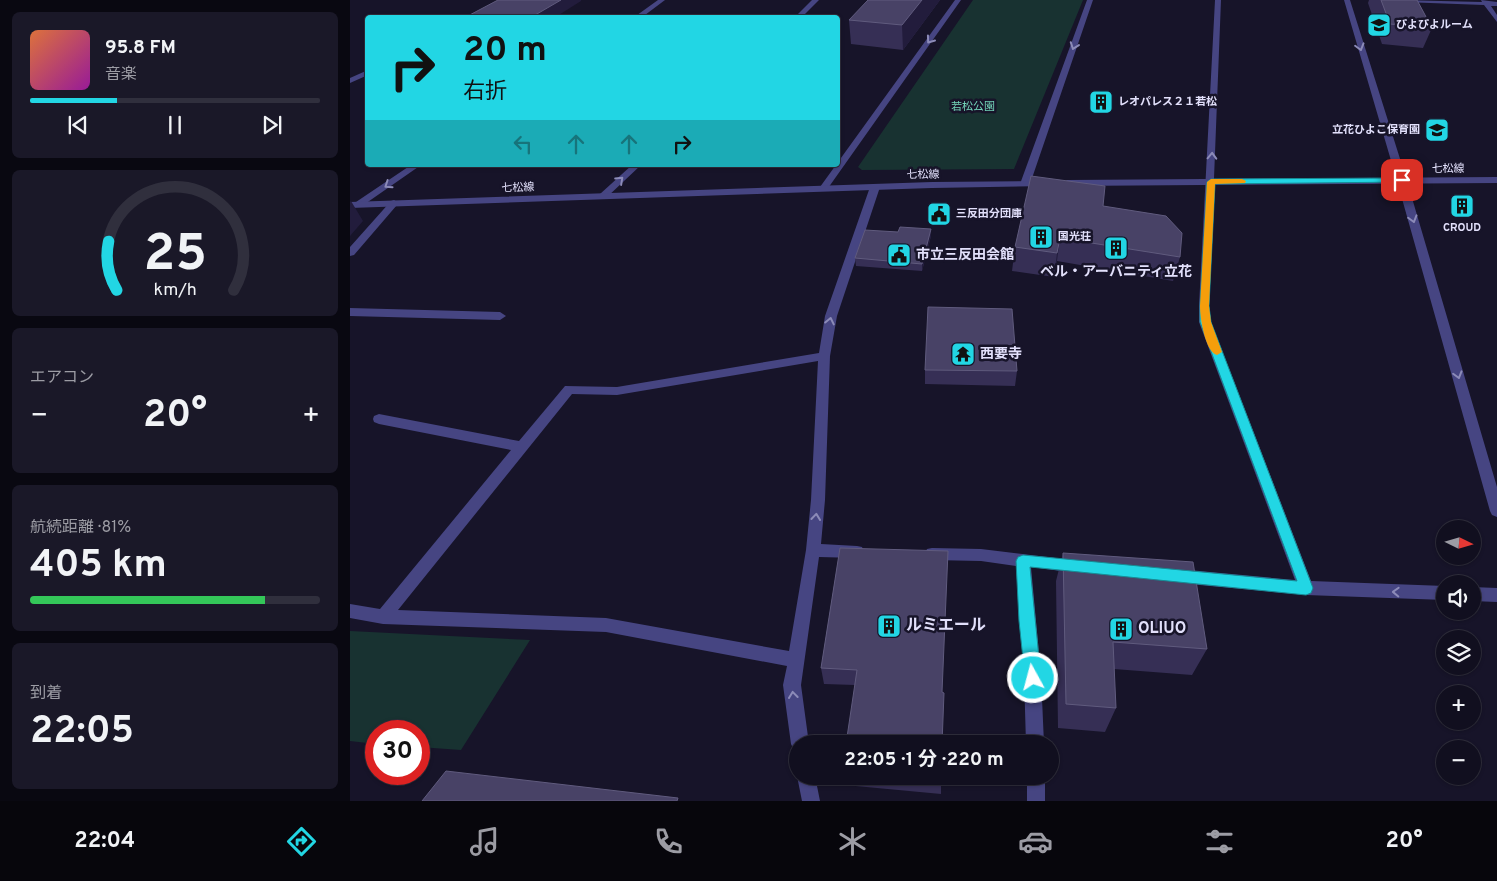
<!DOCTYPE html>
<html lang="ja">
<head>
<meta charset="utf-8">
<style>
  :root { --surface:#110f1f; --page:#1a1828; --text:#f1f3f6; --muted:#9c9ca4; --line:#302f3d; --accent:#22d6e4 }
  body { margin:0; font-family:Overpass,"Noto Sans JP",sans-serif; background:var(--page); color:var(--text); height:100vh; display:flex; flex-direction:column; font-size:19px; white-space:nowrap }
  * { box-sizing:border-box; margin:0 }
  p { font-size:16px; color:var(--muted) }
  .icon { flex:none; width:28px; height:28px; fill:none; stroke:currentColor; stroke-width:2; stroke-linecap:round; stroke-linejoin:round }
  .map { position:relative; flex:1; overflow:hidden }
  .drawer { display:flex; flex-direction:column; gap:12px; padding:12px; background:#090811; width:350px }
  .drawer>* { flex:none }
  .hud { position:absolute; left:15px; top:15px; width:475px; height:152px; border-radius:5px; box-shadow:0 1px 4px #0004,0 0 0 1px var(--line); background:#22d6e4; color:#111; overflow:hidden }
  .needle { width:32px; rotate:95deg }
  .tools { position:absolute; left:1086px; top:520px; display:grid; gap:10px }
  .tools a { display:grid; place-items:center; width:45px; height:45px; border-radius:50%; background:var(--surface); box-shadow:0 1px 4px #0004,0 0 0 1px var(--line); font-size:25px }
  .speed { position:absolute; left:15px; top:720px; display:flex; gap:10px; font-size:25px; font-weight:700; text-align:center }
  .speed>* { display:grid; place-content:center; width:65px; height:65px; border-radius:50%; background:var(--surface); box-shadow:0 1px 4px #0004,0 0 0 1px var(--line); line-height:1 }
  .speed .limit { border:8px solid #d22; background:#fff; color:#111 }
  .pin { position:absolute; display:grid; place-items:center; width:42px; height:42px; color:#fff; margin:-21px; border-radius:10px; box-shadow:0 2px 8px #0006 }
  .me { position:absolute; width:55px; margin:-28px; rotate:353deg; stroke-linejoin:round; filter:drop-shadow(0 0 4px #0008) }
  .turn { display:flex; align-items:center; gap:18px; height:105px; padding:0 15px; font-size:22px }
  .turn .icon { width:65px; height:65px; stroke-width:2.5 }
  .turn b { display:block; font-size:35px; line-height:42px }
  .lanes { display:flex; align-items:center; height:48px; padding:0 15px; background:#0003; justify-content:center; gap:25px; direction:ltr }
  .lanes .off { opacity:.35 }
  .big { font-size:38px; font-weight:700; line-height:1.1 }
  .drawer .tile { flex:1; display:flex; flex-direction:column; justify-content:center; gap:8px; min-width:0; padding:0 18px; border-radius:8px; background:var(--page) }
  .drawer .dial { align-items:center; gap:0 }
  .dial svg { height:130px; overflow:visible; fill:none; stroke:var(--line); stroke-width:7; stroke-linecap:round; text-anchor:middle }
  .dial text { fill:var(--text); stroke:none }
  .song { display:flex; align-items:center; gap:15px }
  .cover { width:60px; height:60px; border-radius:8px; background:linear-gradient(135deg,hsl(20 70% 55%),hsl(300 70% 35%)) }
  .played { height:5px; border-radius:2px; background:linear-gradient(90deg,var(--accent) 30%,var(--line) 30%) }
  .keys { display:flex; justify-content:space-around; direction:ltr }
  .heat { display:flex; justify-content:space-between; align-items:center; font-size:28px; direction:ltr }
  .charge { height:8px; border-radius:4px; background:linear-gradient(90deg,#34c759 81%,var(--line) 0) }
  .trip { position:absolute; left:439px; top:735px; width:270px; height:50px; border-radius:25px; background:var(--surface); box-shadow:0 1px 4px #0004,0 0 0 1px var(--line); font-weight:700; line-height:50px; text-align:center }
  .dock { display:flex; height:80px; justify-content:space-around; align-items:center; background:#07060c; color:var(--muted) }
  .dock .icon { width:35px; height:35px }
  .dock .on { color:var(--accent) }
  .dock b { font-size:22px; color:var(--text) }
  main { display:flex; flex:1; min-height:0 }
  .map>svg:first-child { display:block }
  .green { fill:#183231 }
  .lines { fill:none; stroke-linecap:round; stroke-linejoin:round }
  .minor { fill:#464582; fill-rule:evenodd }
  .tertiary { fill:#464582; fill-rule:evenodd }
  .wall { fill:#362f55 }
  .shaded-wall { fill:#221c3c }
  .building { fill:#484266; stroke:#605b7e }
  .oneway { stroke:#8c8bb8 }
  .route { fill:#22d6e4; stroke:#168b94 }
  .slow { fill:#f59e0b }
  .labels { text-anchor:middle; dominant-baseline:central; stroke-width:5; stroke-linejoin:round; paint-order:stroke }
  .far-poi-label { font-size:11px; font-weight:bold; fill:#e2e0fb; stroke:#171429; text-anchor:start }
  .far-park-label { font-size:11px; fill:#73d4b9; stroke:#171429 }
  .far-street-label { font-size:11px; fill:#e2e0fb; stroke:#171429 }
  .poi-label { font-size:14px; font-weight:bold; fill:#e2e0fb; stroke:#171429; text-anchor:start }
  .near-poi-label { font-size:16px; font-weight:bold; fill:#e2e0fb; stroke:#171429; text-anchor:start }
</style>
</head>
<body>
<main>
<section class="drawer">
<div class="tile">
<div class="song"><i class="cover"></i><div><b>95.8 FM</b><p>音楽</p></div></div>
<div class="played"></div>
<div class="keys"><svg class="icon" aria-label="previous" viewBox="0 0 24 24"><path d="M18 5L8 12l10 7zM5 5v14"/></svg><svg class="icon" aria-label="pause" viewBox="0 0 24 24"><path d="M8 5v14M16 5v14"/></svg><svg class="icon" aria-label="next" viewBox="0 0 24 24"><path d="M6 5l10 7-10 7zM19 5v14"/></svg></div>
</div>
<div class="tile dial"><svg viewBox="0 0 100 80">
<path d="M14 69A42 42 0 1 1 86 69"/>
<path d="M14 69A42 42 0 0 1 9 39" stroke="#22d6e4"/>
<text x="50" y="56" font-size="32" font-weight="700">25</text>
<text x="50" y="72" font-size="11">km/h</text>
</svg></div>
<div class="tile"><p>エアコン</p>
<div class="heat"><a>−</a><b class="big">20°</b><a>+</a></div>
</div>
<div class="tile"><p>航続距離 · 81%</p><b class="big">405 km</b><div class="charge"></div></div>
<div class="tile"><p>到着</p><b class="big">22:05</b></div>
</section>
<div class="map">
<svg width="1147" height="801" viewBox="0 0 1147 801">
  <rect width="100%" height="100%" fill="#171429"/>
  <path class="green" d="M623,0H733L664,169L512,170L508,167Z
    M0,631L180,640L111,750L69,747V731H26V744L0,741Z"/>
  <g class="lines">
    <path class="minor" d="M308,0H315L291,18H283Z
      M462,0H469L451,18H444Z
      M605,0H611L476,191H470V187Z
      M737,0H743L680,184L678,186H672L670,184Z
      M865,0H871L859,306L861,322L961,581L1095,586V600L956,595L828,583L823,581L820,576L823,571L828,569L945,580L849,322V306Z
      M994,0H1000L1057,181L1147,487V517L1142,515L1140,511L1047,181Z
      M1050,0L1132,2L1131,0L1147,2V6H1141L1147,15V22L1134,5L1053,2Z
      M18,70V75L0,83V78Z
      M61,165H71L12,206H6V202Z
      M282,165H291L256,198H250V194Z
      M525,184L530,187L487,316L480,356L475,500L471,544L507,546L512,547L514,552L512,557L507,558L469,557L451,685L459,744H448V752L444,750L441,744L433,685L437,666L256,632L33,624L0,618V604L30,609L161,450L29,424L24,422L23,419L24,416L29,414L169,441L215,386L267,387L469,353L475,316L520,187ZM468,361L461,500L456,550L439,651L256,618L48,610L222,394L267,395Z
      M44,200L49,203L47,205L4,255L0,256V247L41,201Z
      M0,308L150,312L156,316L150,320L0,316Z
      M582,548L631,549L731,561L734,566L731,571L726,573L681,567L691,675L694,744H676L674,675L666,566L631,561L582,560L577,559L575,554L577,549Z
      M1122,587L1147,588V602L1122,601Z
      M448,774V776H465L470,801H452L447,776Z
      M677,776H695V801H677Z"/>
    <path class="tertiary" d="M1147,177V183L717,186L712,183L717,180Z
      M695,181L700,184L698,186L582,188L0,208V202L582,182Z"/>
  </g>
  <path class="wall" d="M590,0L553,50L501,44L499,20Z
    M1019,0H1067L1082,28L1073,48L1032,44L1018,3Z
    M753,206L830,257L823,281L707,261L704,277L662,271L665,247Z
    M581,229V236L572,271L506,266L505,258L548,232Z
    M575,370L667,371L665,386L575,384Z
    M490,548L592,692L505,685L474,684L471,668Z
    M713,553L857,649L842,675L764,669L766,708L755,732L708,728L706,581Z
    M493,776H591V794L495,785Z"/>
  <path class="shaded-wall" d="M211,0H231V1L204,18H180Z
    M572,0H590L553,50L552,25Z
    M1,201L13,221L0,236V202Z
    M581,229V236L572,271V264Z
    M710,238L707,261L704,277L707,253Z"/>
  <path class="building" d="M148,0H211L180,18H114Z
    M518,0H572L552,25L499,20Z
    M1031,0H1067L1082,28L1040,24Z
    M681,176L755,186L753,206L816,216L832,233L830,257L710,238L707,253L665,247Z
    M550,227L581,229L572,264L505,258L515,230L548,232Z
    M578,307L662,309L667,371L575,370Z
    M490,548L598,551L592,692L594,693L592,744H496L507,670L471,668Z
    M713,553L843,562L857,649L763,642L766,708L716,704Z
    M96,771L328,798L327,801H72Z
    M542,776H591V781Z"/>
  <defs><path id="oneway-chevron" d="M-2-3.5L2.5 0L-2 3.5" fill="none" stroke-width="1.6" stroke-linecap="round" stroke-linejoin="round" transform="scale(1.25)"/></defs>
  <g class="oneway">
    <use href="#oneway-chevron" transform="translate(580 40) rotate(126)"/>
    <use href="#oneway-chevron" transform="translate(724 46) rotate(110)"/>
    <use href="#oneway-chevron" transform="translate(1010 47) rotate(74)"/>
    <use href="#oneway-chevron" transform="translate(862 156) rotate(-88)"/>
    <use href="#oneway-chevron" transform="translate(270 180) rotate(-43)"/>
    <use href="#oneway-chevron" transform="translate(38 185) rotate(146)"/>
    <use href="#oneway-chevron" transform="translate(1063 219) rotate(74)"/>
    <use href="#oneway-chevron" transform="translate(480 321) rotate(-78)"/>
    <use href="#oneway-chevron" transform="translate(1108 375) rotate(74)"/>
    <use href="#oneway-chevron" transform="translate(466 517) rotate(-84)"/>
    <use href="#oneway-chevron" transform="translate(1046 592) rotate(-178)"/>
    <use href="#oneway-chevron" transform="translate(443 695) rotate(-97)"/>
  </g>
  <path class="route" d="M1052,178L1056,180L1055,182L865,184L859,306L861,322L963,588L961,593L956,595L680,567L691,678L688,683L683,685L678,683L675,678L669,621L666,561L668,557L673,555L947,581L850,322V306L857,182L861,179Z"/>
  <path class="slow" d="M892,179L896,181L895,183L865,184L859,306L861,322L872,352L867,355C855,352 850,317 850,306L857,182L861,179Z"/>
  <defs>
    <g id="school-square" transform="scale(1.25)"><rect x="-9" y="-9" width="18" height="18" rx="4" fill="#22d6e4" stroke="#171429"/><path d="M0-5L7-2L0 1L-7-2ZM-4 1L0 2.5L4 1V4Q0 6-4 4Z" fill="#111"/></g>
    <g id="building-square" transform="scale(1.25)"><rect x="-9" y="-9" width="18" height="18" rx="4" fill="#22d6e4" stroke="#171429"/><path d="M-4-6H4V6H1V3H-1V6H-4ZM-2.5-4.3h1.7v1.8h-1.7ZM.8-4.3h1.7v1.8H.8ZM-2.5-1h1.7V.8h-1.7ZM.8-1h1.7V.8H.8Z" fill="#111"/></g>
    <g id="civic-square" transform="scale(1.25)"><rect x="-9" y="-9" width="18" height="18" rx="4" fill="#22d6e4" stroke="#171429"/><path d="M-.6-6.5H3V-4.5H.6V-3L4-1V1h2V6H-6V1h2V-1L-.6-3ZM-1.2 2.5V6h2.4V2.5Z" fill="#111"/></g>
    <g id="temple-square" transform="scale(1.25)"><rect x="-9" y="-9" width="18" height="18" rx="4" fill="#22d6e4" stroke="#171429"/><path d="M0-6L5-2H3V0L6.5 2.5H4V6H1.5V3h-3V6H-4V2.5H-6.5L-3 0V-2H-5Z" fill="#111"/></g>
  </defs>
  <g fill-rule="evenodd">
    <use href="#school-square" x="1029" y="25"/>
    <use href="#building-square" x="751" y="102"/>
    <use href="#school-square" x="1087" y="130"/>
    <use href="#building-square" x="1112" y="206"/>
    <use href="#civic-square" x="589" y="214"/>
    <use href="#building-square" x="691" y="237"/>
    <use href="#building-square" x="766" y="248"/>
    <use href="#civic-square" x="549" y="255"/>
    <use href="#temple-square" x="613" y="354"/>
    <use href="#building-square" x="539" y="626"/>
    <use href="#building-square" x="771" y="629"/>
  </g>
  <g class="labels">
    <g class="far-poi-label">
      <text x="1046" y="25">ぴよぴよルーム</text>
      <text x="768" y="102">レオパレス２１若松</text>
      <text x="1070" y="130" text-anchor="end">立花ひよこ保育園</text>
      <text x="606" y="214">三反田分団庫</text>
      <text x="1112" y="228" text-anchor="middle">CROUD</text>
      <text x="708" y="237">国光荘</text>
    </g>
    <g class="far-park-label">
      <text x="623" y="107">若松公園</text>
    </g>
    <g class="far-street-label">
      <text x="1098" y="169">七松線</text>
      <text transform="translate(573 175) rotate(-1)">七松線</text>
      <text transform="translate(168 188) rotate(-2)">七松線</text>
    </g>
    <g class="poi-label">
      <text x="566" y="255">市立三反田会館</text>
      <text x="766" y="272" text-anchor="middle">ベル・アーバニティ立花</text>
      <text x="630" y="354">西要寺</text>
    </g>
    <g class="near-poi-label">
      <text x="556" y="626">ルミエール</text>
      <text x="788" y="629">OLIUO</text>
    </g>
  </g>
</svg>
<div class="tools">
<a><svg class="needle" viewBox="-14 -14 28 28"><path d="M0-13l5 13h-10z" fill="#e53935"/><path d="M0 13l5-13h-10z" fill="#9c9ca4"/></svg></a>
<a><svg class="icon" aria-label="sound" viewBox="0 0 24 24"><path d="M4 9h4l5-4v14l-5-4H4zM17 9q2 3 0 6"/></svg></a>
<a><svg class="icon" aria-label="layers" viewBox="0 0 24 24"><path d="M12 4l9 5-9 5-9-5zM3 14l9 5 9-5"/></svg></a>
<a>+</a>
<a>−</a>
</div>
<div class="speed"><div class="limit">30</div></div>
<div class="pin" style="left:1052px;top:180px;background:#d93025"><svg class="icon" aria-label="arrive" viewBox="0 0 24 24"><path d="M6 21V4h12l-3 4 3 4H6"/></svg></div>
<svg class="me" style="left:683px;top:678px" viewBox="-20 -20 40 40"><circle r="17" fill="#22d6e4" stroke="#fff" stroke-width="3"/><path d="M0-11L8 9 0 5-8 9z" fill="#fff"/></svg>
<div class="trip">22:05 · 1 分 · 220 m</div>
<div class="hud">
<div class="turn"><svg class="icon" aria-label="right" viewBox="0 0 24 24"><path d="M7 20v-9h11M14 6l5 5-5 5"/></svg><div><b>20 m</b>右折</div></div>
<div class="lanes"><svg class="icon off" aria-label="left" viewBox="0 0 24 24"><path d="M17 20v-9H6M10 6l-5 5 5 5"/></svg><svg class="icon off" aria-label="ahead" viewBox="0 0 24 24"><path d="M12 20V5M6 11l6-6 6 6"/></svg><svg class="icon off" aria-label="ahead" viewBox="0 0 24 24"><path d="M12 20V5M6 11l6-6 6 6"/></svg><svg class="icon" aria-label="right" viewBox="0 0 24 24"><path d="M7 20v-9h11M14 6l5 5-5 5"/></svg></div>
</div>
</div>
</main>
<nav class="dock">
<b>22:04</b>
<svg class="icon on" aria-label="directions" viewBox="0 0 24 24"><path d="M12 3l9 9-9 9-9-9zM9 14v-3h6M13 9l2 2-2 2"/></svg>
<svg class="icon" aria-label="music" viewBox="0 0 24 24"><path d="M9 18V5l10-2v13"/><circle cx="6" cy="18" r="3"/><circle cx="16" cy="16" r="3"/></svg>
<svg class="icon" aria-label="phone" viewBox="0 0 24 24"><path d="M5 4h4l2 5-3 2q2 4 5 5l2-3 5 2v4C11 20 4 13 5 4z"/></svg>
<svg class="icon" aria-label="climate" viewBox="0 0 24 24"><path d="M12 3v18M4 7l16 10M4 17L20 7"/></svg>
<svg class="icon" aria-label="car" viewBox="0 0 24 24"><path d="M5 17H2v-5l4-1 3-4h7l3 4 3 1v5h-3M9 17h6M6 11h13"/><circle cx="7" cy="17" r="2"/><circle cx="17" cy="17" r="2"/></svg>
<svg class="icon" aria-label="filters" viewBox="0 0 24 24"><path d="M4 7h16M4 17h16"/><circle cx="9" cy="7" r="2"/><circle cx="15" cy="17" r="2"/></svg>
<b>20°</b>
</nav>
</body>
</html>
